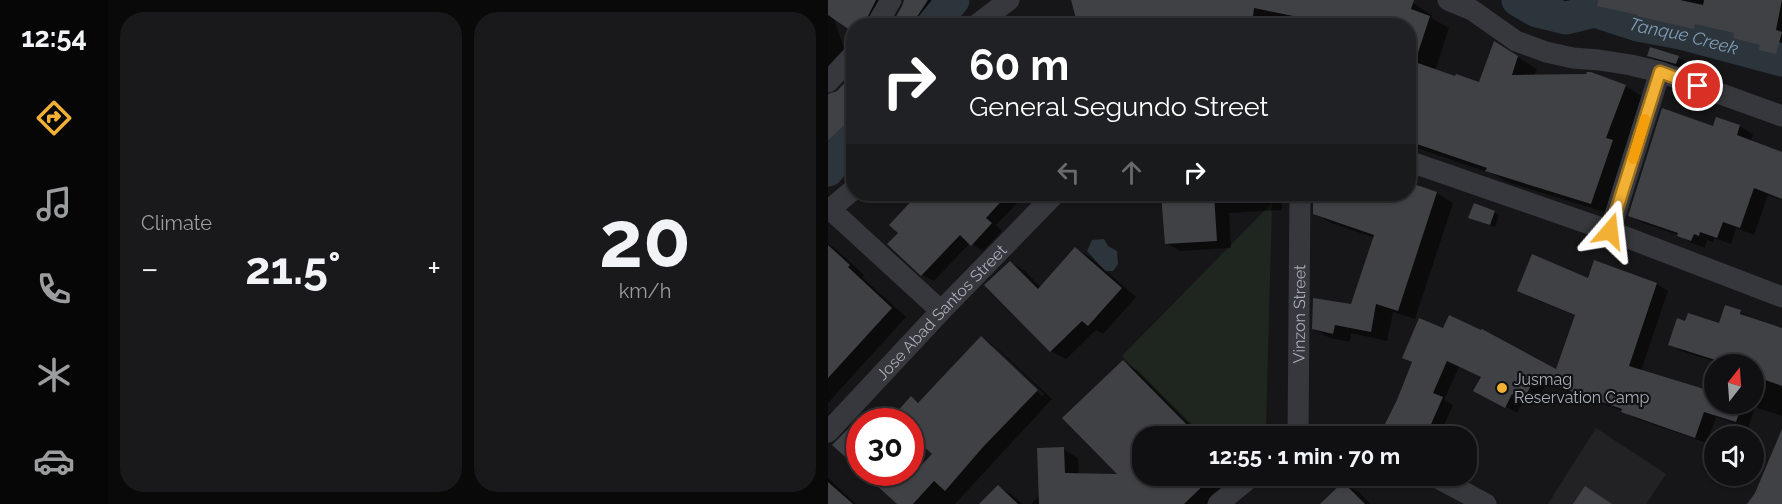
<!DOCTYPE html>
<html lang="en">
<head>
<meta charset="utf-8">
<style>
  :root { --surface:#101012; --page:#19191b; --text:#f1f3f6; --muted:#9c9d9f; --line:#303032; --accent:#f2b134 }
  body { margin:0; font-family:Raleway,sans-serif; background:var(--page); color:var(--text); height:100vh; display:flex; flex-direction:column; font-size:22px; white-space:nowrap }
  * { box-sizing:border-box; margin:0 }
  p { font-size:20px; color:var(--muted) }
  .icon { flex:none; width:33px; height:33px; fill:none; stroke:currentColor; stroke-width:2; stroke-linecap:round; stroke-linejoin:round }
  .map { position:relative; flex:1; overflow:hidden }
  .panel { display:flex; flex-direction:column; gap:12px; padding:12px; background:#09090a; width:720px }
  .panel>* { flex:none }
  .top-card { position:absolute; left:18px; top:18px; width:570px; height:183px; border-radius:24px; box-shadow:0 2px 4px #0004,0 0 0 2px var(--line); background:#202124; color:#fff; overflow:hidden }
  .needle { width:39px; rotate:17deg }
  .tools { position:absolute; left:876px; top:354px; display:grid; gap:12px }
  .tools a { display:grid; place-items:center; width:60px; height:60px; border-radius:50%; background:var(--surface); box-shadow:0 2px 4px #0004,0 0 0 2px var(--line); font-size:30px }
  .speed { position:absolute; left:18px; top:408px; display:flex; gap:12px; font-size:30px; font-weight:700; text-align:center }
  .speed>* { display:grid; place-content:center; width:78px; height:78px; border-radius:50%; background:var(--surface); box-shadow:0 2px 4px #0004,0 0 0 2px var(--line); line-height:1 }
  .speed .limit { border:9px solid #d22; background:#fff; color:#111 }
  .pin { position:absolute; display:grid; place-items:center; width:51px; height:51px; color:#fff; margin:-26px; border:3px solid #fff; border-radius:50%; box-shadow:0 2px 6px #0007 }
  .me { position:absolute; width:66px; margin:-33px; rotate:17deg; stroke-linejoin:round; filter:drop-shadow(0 0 4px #0008) }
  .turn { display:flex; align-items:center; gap:21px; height:126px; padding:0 24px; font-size:27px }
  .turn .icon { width:78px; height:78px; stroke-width:2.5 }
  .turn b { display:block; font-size:42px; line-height:51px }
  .lanes { display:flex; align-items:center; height:57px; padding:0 24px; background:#0003; justify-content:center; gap:30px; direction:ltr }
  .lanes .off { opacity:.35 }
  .big { font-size:45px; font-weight:700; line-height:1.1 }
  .panel .widget { flex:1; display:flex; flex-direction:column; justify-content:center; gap:9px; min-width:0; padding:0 21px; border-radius:24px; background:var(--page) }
  .panel .dial { align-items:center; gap:0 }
  .dial b { font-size:78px; line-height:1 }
  .heat { display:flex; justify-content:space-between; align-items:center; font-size:33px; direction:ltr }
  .panel .tiles { flex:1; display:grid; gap:12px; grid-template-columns:repeat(2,1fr) }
  .trip { position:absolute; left:304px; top:426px; width:345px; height:60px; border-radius:24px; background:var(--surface); box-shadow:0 2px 4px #0004,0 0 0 2px var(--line); font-weight:700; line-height:60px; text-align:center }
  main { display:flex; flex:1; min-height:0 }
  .dock { display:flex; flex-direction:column; width:108px; justify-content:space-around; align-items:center; background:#060607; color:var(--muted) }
  .dock .icon { width:42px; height:42px }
  .dock .on { color:var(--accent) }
  .dock b { font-size:27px; color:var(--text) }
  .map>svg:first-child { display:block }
  .built { fill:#222225 }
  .green { fill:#1e261f }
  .water { fill:#2c353c }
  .shadow { fill:#0007; fill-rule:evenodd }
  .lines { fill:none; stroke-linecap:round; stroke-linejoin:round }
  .river { stroke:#2c353c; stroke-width:33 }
  .building { fill:#404145 }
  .minor { stroke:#37383d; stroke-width:21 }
  .route-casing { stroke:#9d7322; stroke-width:15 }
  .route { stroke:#f2b134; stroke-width:10 }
  .slow { stroke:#f59e0b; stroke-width:10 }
  .poi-dot { fill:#f2b134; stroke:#111113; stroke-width:2 }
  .labels { text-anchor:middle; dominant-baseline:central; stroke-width:4.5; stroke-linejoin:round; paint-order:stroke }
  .street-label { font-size:16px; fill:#a8adb8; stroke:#111113 }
  .poi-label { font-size:16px; fill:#a8adb8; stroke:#111113; text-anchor:start }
  .water-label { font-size:18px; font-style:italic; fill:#7f9bb3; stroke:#111113 }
</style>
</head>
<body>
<main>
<nav class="dock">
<b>12:54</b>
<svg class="icon on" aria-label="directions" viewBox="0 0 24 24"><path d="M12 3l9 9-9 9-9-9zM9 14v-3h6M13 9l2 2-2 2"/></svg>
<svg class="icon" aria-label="music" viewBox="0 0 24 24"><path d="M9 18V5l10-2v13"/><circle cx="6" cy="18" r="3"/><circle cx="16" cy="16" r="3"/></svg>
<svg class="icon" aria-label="phone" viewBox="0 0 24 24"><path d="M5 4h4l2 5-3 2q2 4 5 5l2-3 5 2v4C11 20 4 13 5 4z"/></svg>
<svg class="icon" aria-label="climate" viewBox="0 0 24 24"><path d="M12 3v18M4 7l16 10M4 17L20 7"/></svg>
<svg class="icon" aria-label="car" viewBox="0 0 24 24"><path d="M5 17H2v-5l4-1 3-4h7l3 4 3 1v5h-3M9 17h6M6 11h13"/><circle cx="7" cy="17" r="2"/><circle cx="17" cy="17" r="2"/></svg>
</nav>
<section class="panel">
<div class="tiles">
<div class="widget"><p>Climate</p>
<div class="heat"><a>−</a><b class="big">21.5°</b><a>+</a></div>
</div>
<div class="widget dial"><b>20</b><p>km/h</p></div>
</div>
</section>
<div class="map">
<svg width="954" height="504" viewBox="0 0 954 504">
  <rect width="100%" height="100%" fill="#161618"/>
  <path class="built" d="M768,428L838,474L818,504H720Z"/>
  <path class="green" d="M444,203L438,427L428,436H372L294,356Z"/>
  <path class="water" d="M276,239L280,246L289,251L290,264L285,271H277L259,251L264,240Z"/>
  <path class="shadow" d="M0,0H64L49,26H26L5,16L20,60L0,84Z
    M76,0H123L121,4L118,2L112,12L109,10L98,26H65L75,7Z
    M245,0H575L585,3L604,15L603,18L621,28L607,71L652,84L686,55L709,69L706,76L797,86L816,97L783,214L679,182L665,174L580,145V26L464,22L445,18L444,26H252Z
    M735,0H954V57L942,54L933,49V47L916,42L907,36L877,28L876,33L776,10V12Z
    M823,49L850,58L861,63L859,69L831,61L821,55Z
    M26,75V133L2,157L6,160L0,166V95L10,92Z
    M911,126L925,134L922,142L954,154V200L940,195L926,235L908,228L903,244L886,238L885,242L879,240L877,248L864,243L850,235L815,223L802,215L886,128Z
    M580,184L609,193L625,203L587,319L565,312L559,341L523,333L522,342L502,338L485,329L524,306L547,238L503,223L486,213V194H580Z
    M84,194H198L168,225L174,231L155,251L142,243L106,281L94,275L72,233L88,198Z
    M335,194H454V210L401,213L403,248L352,251L338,243Z
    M666,212L671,215L667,227L647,220Z
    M0,244L8,249L36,275L34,277L78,317L0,403Z
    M248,249L262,257L308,297L275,334L268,330L238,359L223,351L182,262L197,271L213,288Z
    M767,262L829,284L840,291L813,371L856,383L886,394V404H926V364H895L853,351L842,344L858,323L892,325L912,312L924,318L954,330V416L927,407L920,428L888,417L879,443L807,418L795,411L718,384L707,405L696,399L689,413L647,390L655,377L631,367L616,400L625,405L611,436H553L570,400L585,363L576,358L592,320L729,371L748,316L702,297L691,290L761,280Z
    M153,338L168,347L224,399L127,504H71L82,472V468L88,473L106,453L91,440L82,449L83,398L92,403ZM165,345L216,394L214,396L165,349Z
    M295,362L310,371L375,436H315V476H408L380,504H203L212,495L235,449L250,458L251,475L293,476Z
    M0,478L28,504H0Z
    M515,483L532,493L543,504H494Z
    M170,487L185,495L194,504H153Z"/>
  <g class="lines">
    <g class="river">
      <path id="s1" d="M690,0L709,11L738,18L767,11L810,25L853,33L954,60"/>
      <path d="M104,26L125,0"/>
      <path d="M0,170L26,134"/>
    </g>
  </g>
  <path class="building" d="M0,0H48L35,26H26V33L0,15Z
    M76,0H100L83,26H67L64,24L74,6Z
    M243,0H586L583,9L602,16L587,62L627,76L628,74L651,82L666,41L690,56L684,75L758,74L759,72H763L798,85L778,138L785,140L763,204L657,171L659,168L580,141V26H461L465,16L426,8L424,26H306L305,19L282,26H250Z
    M770,0H852L875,5L876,0H954L948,30L954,32L948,54L931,50L932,45L905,38L906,33L867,24L866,29L809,16L810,15L769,6Z
    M822,47L851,56L848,64L819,56Z
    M26,73V115L0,141V94L9,91Z
    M834,108L885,126L888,117L912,125L909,135L954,152V199L926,188L912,228L895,222L889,238L872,232L871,236L866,234L863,241L849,236L850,233L800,216Z
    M580,182L609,192L570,311L548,304L543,332L507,325L505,334L484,329L485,298L523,304L546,235L485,214V194H580Z
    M90,194H180L158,218L164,223L143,246L132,235L93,276L59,244L70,233L61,225Z
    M333,194H386L389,241L337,244Z
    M646,203L667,211L662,225L640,218Z
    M0,245L22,265L20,267L64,308L0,378Z
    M247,247L294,288L260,326L254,321L222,352L156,285L182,261L210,289Z
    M704,254L760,278L766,260L829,283L801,366L886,392V404H914L908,422L876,412L867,438L793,412L794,409L707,379L695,400L684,394L677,408L645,391L653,377L619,361L605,393L615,397L600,431L598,430L595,436H551L569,400L584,362L574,358L591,318L615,328L621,315L653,330L654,329L728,369L747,315L689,291Z
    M897,305L913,310L912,314L954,328V386L926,376V364H900L840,345L849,318L857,321L860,313L891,323Z
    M153,336L210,390L155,447L117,491L106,481L85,504H69L34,472H84L85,474L104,454L82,434V422H60L83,396L90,403Z
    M295,360L370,436H315V476H385L356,504H211L209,448L236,447L237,473L289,474L234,418Z
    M32,417V470L4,445Z
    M954,429V504H919L927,493Z
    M0,482L25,504H0Z
    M515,482L537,504H492Z
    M170,485L190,504H151Z
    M757,486L784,504H745Z"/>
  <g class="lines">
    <g class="minor">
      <path d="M620,0L644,10L688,41L718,52L745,58L771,60L803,65L832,72L954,116"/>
      <path d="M48,26L63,0"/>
      <path d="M147,26L181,0"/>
      <path d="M0,82L26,54"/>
      <path d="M580,161L782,231L954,297"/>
      <path d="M2,209L113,311"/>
      <path d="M0,211L26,189"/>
      <path d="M782,231L832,72"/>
      <path id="s2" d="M0,432L113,311L227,194"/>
      <path id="s3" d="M470,436L472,194"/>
      <path d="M606,476L658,504"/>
      <path d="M390,504L424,476"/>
    </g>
  </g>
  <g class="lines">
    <g class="route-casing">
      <path id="route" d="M782,231L832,72L870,86"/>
    </g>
    <use href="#route" class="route"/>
    <path class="slow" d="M805,159L817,119"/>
  </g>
  <circle class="poi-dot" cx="674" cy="388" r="6"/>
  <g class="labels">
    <g class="street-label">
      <text stroke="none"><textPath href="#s2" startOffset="165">Jose Abad Santos Street</textPath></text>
      <text stroke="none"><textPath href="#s3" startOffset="122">Vinzon Street</textPath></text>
    </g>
    <g class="poi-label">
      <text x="686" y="379">Jusmag<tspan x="686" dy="18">Reservation Camp</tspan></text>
    </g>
    <g class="water-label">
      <text stroke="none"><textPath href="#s1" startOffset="174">Tanque Creek</textPath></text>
    </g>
  </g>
</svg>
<div class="tools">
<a><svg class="needle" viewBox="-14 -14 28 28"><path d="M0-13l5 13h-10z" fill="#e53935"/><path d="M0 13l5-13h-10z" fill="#9c9d9f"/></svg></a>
<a><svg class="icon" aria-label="sound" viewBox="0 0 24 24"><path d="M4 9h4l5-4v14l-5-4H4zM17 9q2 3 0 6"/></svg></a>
</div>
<div class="speed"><div class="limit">30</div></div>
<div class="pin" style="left:870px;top:86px;background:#d93025"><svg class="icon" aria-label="arrive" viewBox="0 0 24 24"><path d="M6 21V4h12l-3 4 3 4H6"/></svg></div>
<svg class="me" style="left:782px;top:231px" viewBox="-20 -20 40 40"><path d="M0-17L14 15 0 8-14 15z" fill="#f2b134" stroke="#fff" stroke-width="4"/></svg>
<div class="trip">12:55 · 1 min · 70 m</div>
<div class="top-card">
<div class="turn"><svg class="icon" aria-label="right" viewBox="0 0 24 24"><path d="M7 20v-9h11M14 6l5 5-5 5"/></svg><div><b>60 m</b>General Segundo Street</div></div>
<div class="lanes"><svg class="icon off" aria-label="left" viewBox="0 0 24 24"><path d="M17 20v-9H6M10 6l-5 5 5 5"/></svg><svg class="icon off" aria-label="ahead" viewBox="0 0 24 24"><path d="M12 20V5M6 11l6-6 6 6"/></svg><svg class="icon" aria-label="right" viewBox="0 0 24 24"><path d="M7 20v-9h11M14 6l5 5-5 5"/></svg></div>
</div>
</div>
</main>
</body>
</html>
